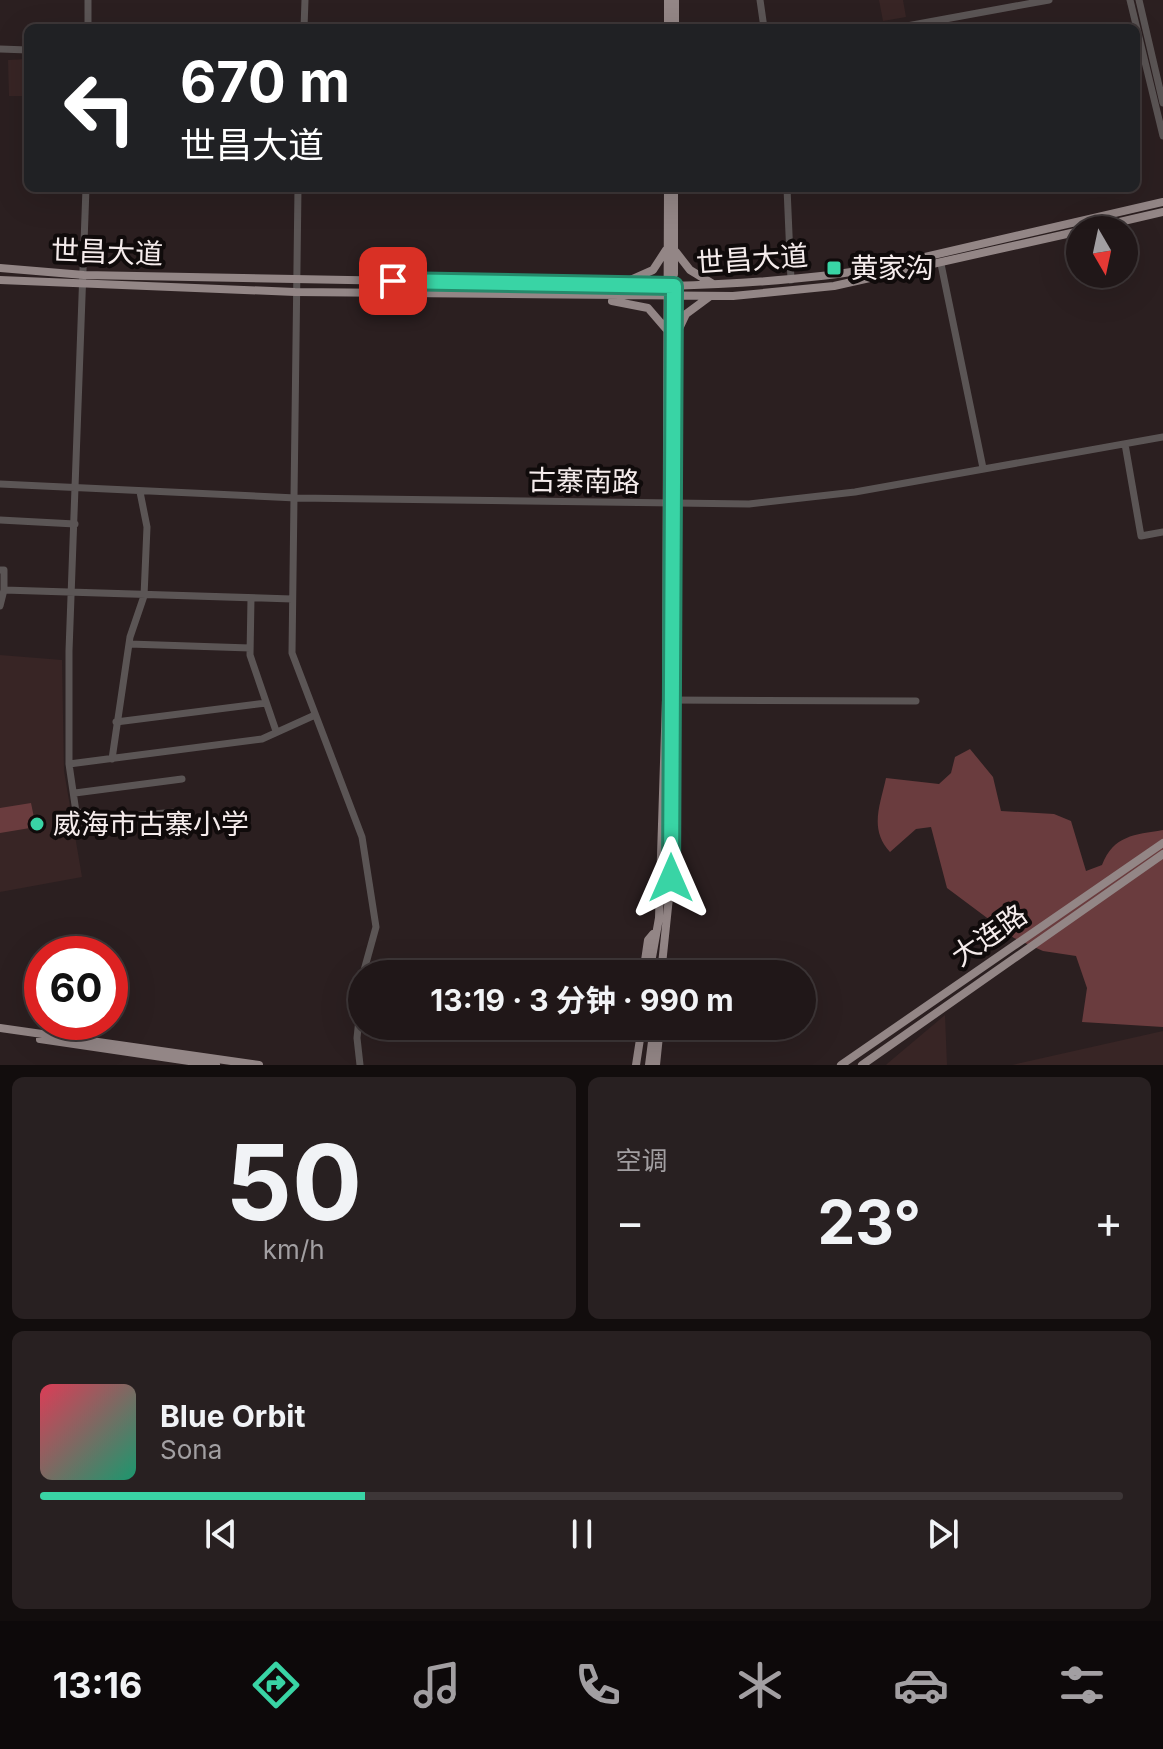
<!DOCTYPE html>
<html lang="zh">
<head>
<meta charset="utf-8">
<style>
  :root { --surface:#201718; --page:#282021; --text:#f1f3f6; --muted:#a29fa2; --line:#3d3637; --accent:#39d4a5 }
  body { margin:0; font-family:Inter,"Noto Sans SC",sans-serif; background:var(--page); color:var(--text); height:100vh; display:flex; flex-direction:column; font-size:30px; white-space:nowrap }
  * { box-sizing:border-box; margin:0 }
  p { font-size:26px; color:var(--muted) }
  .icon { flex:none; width:44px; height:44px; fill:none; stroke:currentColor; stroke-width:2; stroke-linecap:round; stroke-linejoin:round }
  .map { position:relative; height:1065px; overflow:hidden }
  .drawer { display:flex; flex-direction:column; gap:12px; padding:12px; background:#120d0d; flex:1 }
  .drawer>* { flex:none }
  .top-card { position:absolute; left:24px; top:24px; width:1116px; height:168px; border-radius:12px; box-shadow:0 8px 32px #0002,0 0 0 2px var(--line); background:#202124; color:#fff; overflow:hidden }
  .needle { width:52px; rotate:171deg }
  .tools { position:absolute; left:1066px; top:216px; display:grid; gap:16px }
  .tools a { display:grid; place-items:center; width:72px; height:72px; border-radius:50%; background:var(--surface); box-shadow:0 8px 32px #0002,0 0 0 2px var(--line); font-size:40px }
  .speed { position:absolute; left:24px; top:936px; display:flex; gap:16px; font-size:40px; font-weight:700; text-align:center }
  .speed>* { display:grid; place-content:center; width:104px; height:104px; border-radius:50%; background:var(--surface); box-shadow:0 8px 32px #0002,0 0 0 2px var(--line); line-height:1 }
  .speed .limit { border:12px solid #d22; background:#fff; color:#111 }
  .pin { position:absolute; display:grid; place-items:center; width:68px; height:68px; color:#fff; margin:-34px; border-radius:16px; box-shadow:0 4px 12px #0006 }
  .me { position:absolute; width:88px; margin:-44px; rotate:0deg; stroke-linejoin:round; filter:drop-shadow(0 0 6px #0008) }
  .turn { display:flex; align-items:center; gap:28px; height:168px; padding:0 24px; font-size:36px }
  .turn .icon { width:104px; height:104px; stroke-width:2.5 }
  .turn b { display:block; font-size:56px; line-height:68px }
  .big { font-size:60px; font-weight:700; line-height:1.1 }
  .drawer .widget { flex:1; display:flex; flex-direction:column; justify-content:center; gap:12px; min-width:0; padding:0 28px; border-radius:12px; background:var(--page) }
  .drawer .dial { align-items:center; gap:0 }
  .dial b { font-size:104px; line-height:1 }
  .song { display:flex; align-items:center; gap:24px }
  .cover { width:96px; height:96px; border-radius:12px; background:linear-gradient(135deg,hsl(350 70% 55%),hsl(160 70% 35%)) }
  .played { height:8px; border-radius:4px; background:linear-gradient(90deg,var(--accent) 30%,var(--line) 30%) }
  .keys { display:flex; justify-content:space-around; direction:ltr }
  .heat { display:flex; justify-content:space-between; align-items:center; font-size:44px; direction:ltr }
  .drawer .tiles { flex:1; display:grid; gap:12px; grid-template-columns:1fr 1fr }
  .widget:last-child { grid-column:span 2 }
  .trip { position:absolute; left:348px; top:960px; width:468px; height:80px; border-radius:40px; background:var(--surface); box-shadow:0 8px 32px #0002,0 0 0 2px var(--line); font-weight:700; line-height:80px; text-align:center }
  .tabs { display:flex; height:128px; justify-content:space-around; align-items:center; background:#0d090a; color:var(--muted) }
  .tabs .icon { width:56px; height:56px }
  .tabs .selected { color:var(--accent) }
  .tabs b { font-size:36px; color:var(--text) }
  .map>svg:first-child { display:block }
  .built { fill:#382525 }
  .green { fill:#6a3c3e }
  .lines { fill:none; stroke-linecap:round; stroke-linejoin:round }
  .minor { stroke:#5b5555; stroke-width:7 }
  .major { stroke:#938686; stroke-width:8 }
  .route-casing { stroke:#258a6b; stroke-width:20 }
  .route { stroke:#39d4a5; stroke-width:14 }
  .poi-dot { fill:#39d4a5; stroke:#100b0b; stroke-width:3 }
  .labels { text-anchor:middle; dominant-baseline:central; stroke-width:8; stroke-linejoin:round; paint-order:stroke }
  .street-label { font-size:28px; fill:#f5ecec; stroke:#100b0b }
  .poi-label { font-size:28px; fill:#f5ecec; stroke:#100b0b; text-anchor:start }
</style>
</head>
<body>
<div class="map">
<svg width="1163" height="1065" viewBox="0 0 1163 1065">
  <rect width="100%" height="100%" fill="#2b1f20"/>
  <path class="built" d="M879,0H903L906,17L883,21Z
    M28,59V96H9L8,60Z
    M0,655L62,660L64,771L82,877L0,892Z
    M945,1015L947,1065H886L888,1063Z
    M1163,1031V1065H1012Z"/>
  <path class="green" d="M970,749L993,777L1001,811L1054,814L1071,821L1086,871L1102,865C1114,835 1134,835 1163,830V1027L1082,1022L1087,988L1076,956L1043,951L1014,938L947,888L931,827L916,829L890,852C869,829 880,806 886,778L939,784L951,773L955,757Z
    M31,803L36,827L0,833V808Z"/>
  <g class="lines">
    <path class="minor" d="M88,0V28
      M760,0L764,28
      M1130,0L1163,136
      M1139,0L1163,103
      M304,28L305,0
      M896,28L1049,0
      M0,49L28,50
      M86,188L69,651V764L76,812L89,813L97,819L176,812
      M298,188L292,653L362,837L376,927L363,974
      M787,188L791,280
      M941,264L983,468
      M1125,444L1141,536L1163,532
      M0,484L296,498L749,504L855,492L1163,437
      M0,520L75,524
      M0,570H4V590L292,599
      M251,598L250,655L276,731
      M0,606L4,590
      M129,644L250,648
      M666,700L916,701
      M116,722L266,703
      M112,759L130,637L144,596L147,527L140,492
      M69,764L262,739L315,715
      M75,793L182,779
      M360,1065L357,1038L362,990"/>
    <path class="major" d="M668,28V0
      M675,28V0
      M1085,230L1163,212
      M676,252L690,270L713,284
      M0,268L84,275L669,286C739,284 808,280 877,268L1163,202
      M674,274V188
      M0,280L295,292L733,296L834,286L1080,231
      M626,282L653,270L666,250
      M612,301L648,308L667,330
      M677,333L686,314L709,297
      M674,370V295
      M643,974L648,940L653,934
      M649,974L659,918L666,700L668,188
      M661,974L671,878L670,723
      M0,1028L259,1065
      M40,1039L216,1065
      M636,1065L642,1026
      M649,1065L654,1026
      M656,1065L660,1026
      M841,1065L1163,843
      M862,1065L1163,854"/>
  </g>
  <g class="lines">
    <g class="route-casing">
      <path id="route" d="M393,281L674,286L671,878"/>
    </g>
    <use href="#route" class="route"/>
  </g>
  <g class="poi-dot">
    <rect x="826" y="260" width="16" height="16" rx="4"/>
    <circle cx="37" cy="824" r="8"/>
  </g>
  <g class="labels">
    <g class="street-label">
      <text transform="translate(107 252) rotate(2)">世昌大道</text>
      <text transform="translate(752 259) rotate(-4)">世昌大道</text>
      <text transform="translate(584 481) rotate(1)">古寨南路</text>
      <text transform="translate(989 935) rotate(-35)">大连路</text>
    </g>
    <g class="poi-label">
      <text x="850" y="268">黄家沟</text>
      <text x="53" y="824">威海市古寨小学</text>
    </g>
  </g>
</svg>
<div class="tools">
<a><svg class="needle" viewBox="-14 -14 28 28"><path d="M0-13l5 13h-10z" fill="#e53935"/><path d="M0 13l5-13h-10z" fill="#a29fa2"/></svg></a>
</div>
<div class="speed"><div class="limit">60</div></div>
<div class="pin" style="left:393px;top:281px;background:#d93025"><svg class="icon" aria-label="arrive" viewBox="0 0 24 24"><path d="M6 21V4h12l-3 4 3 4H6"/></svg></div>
<svg class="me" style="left:671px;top:878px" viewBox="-20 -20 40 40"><path d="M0-17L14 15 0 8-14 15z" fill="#39d4a5" stroke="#fff" stroke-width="4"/></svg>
<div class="trip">13:19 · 3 分钟 · 990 m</div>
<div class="top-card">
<div class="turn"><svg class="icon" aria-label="left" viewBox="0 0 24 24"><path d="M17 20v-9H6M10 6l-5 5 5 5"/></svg><div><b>670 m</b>世昌大道</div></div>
</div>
</div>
<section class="drawer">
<div class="tiles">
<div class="widget dial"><b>50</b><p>km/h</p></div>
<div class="widget"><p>空调</p>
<div class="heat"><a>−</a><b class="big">23°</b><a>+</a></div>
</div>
<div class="widget">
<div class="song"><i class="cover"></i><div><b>Blue Orbit</b><p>Sona</p></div></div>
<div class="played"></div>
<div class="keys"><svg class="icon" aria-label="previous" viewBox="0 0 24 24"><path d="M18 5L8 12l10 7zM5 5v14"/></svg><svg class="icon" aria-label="pause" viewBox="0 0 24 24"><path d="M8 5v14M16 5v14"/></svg><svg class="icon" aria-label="next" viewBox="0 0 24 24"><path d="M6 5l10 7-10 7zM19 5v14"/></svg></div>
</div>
</div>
</section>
<nav class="tabs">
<b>13:16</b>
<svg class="icon selected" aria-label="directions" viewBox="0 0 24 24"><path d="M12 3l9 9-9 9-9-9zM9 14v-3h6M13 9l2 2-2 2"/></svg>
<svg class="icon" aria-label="music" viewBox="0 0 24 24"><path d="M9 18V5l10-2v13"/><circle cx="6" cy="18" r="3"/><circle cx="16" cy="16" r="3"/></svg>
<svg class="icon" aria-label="phone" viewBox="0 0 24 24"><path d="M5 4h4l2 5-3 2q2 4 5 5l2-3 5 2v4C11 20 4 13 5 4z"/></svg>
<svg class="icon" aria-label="climate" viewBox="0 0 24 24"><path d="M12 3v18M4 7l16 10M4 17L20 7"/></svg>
<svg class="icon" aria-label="car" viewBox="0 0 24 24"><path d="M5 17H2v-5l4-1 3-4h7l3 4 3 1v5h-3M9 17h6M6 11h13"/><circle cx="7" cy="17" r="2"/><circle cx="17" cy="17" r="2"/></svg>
<svg class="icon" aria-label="filters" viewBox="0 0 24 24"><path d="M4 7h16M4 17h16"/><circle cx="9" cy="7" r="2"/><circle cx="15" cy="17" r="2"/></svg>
</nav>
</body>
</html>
